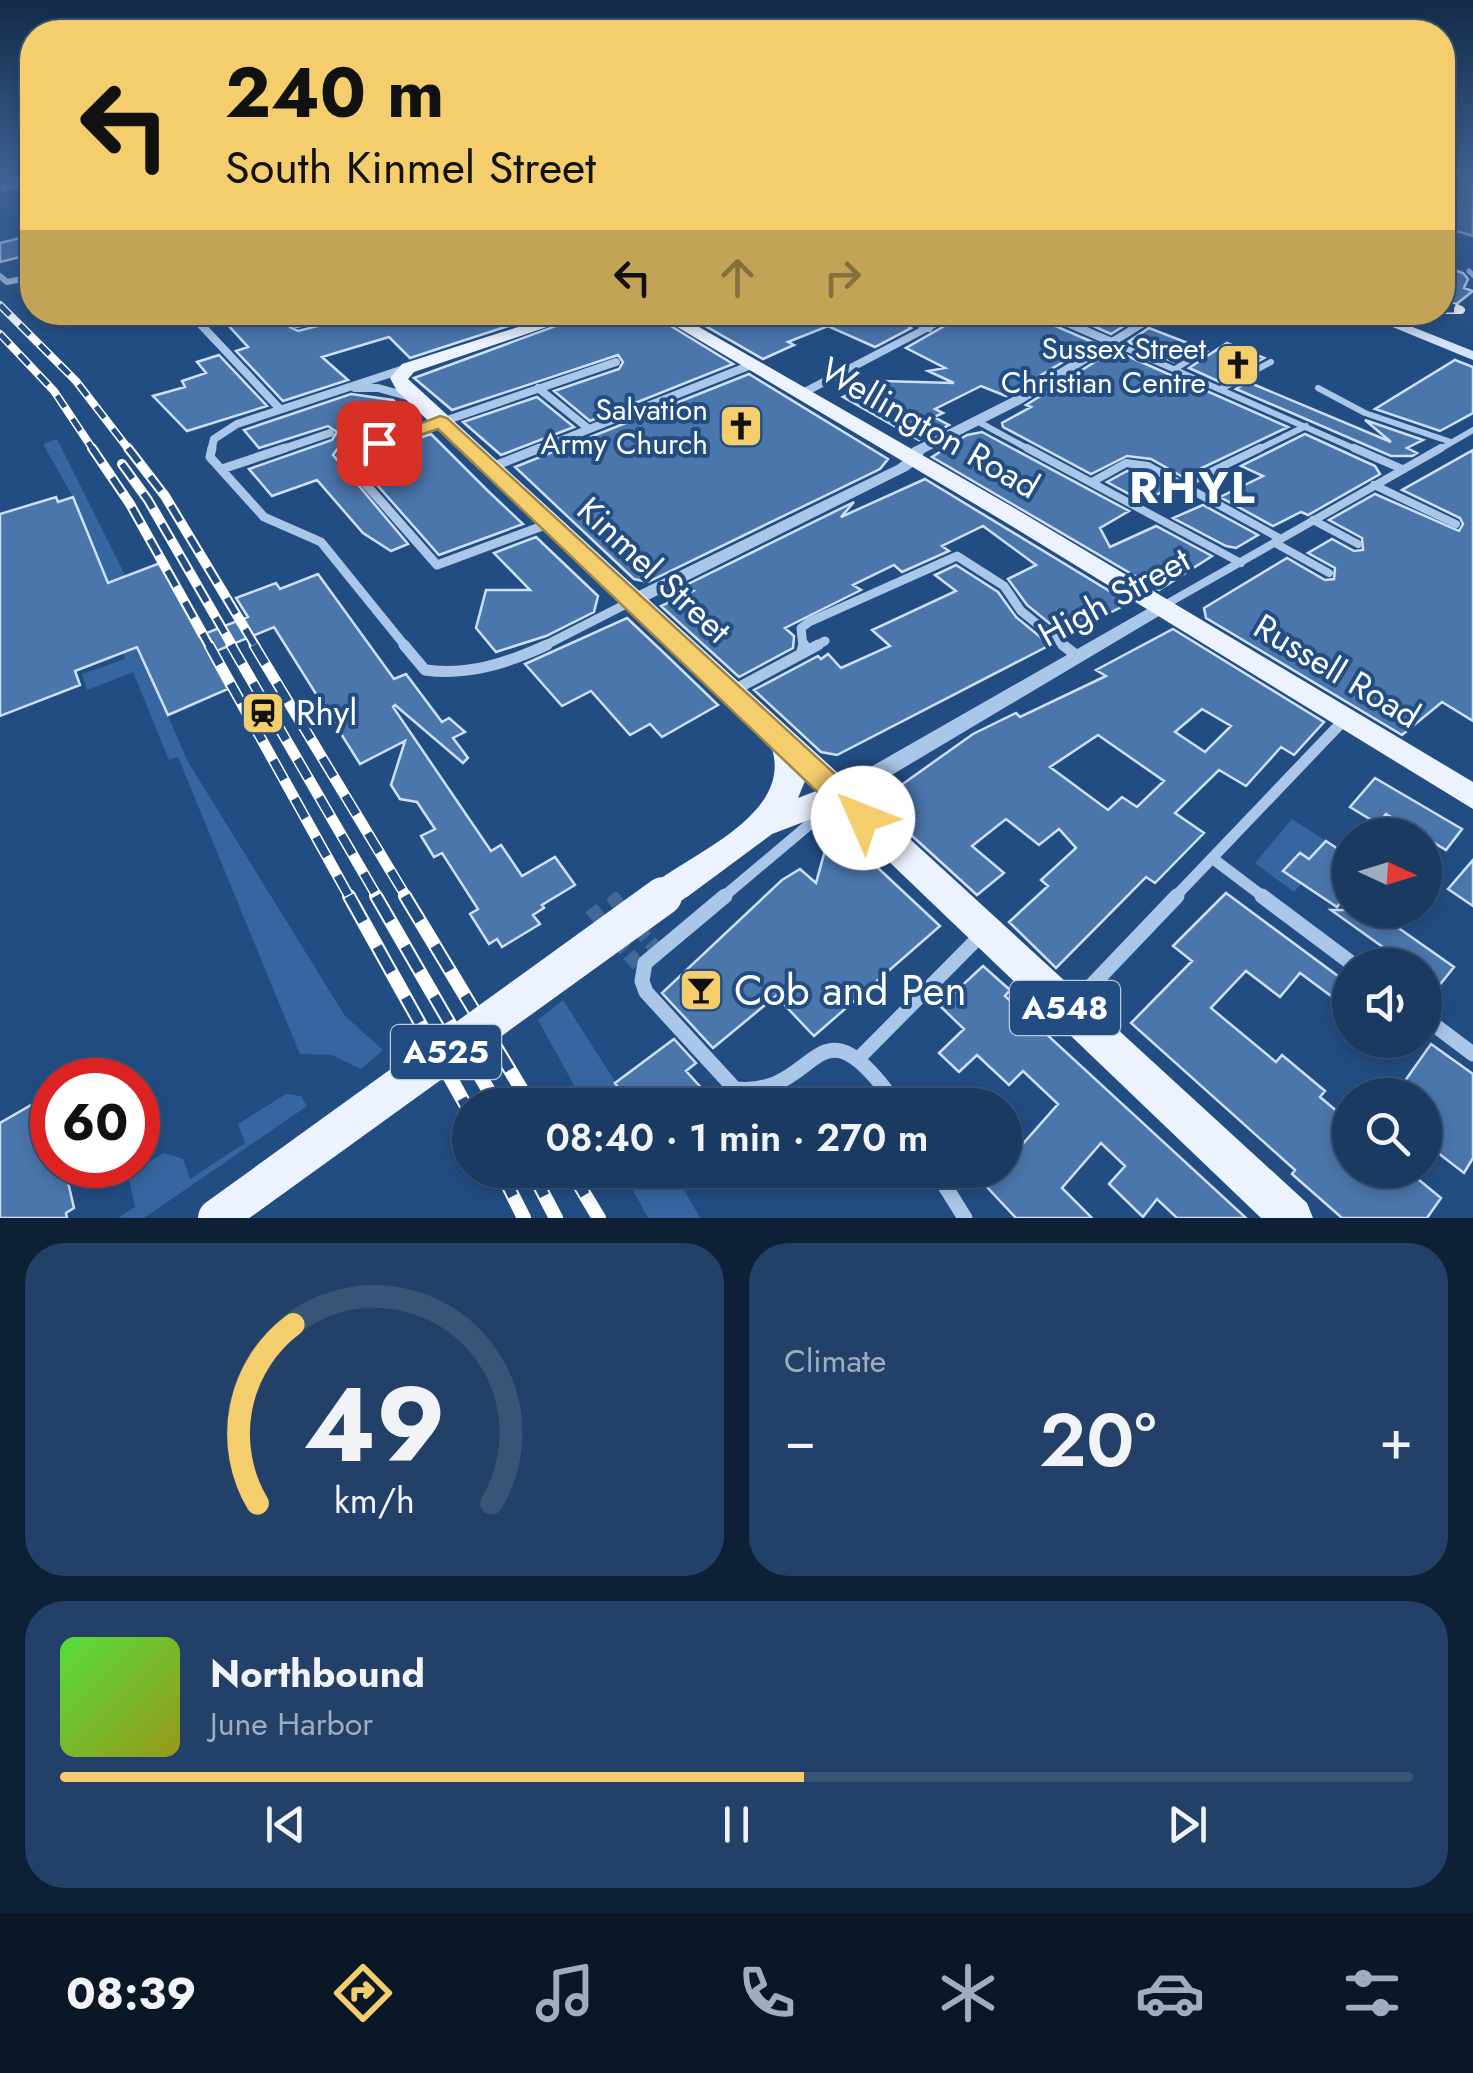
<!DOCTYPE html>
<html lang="en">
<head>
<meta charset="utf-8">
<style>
  :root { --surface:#1a3a62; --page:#234168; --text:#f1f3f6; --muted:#9fadbe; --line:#385477; --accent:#f4cd6c }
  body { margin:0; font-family:Jost,sans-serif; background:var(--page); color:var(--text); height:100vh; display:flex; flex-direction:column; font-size:38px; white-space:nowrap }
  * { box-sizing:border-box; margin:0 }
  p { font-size:32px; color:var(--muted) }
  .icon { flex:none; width:55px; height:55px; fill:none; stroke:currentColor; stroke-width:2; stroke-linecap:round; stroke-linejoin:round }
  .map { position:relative; height:1218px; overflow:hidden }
  .side { display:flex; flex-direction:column; gap:25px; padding:25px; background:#0e2036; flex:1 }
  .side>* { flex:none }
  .guide { position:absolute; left:20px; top:20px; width:1435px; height:305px; border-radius:40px; box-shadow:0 5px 15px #0003,0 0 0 2px var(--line); background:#f4cd6c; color:#111; overflow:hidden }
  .needle { width:65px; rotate:94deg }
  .buttons { position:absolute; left:1332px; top:818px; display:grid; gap:20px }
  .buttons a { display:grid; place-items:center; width:110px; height:110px; border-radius:50%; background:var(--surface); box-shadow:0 5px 15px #0003,0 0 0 2px var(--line); font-size:50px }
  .speed { position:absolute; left:30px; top:1058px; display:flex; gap:20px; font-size:50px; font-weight:700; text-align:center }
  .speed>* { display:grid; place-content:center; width:130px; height:130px; border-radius:50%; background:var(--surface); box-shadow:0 5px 15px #0003,0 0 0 2px var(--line); line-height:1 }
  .speed .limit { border:15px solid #d22; background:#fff; color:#111 }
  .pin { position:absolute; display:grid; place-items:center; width:85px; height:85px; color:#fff; margin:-42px; border-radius:20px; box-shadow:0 5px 15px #0006 }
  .me { position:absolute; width:110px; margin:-55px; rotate:314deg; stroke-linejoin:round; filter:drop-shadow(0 0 8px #0008) }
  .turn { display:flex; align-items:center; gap:35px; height:210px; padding:0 40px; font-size:45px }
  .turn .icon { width:130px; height:130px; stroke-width:2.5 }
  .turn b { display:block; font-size:70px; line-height:85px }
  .lanes { display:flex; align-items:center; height:95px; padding:0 40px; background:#0003; justify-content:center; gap:50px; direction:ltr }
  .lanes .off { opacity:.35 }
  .big { font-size:75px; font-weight:600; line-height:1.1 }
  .side .widget { flex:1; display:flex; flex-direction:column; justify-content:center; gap:15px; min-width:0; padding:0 35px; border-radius:40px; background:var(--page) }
  .side .dial { align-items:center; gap:0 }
  .dial svg { height:260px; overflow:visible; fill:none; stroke:var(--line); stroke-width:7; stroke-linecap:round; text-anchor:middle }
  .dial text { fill:var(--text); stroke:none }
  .song { display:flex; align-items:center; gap:30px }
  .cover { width:120px; height:120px; border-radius:15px; background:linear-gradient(135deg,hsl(110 70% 55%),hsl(60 70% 35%)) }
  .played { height:10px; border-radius:5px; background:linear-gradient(90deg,var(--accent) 55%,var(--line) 55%) }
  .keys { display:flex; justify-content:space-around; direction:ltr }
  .heat { display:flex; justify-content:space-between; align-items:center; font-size:55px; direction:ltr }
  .side .tiles { flex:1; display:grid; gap:25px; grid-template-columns:1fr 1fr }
  .widget:last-child { grid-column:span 2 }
  .trip { position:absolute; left:452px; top:1088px; width:570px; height:100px; border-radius:50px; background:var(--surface); box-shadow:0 5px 15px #0003,0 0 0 2px var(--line); font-weight:600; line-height:100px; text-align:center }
  .tabs { display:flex; height:160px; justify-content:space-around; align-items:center; background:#0a1727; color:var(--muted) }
  .tabs .icon { width:70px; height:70px }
  .tabs .active { color:var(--accent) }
  .tabs b { font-size:45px; color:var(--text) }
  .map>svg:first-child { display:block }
  .green { fill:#3666a0 }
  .water { fill:#46668d; stroke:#9ec1e9; stroke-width:2.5 }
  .building { fill:#4b76ac; stroke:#cee0f6; stroke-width:2.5; fill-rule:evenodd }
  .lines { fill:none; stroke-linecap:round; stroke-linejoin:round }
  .pedestrian-tunnel-far1 { stroke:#436896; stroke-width:10; stroke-dasharray:10 5; stroke-linecap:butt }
  .pedestrian-tunnel { stroke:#436896; stroke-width:14; stroke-dasharray:14 6; stroke-linecap:butt }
  .pedestrian-far3 { stroke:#aac6e8; stroke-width:5 }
  .pedestrian-far2 { stroke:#aac6e8; stroke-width:6 }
  .pedestrian-far1 { stroke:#aac6e8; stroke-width:8 }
  .pedestrian { stroke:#aac6e8; stroke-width:14 }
  .minor-far4 { stroke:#aac6e8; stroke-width:6 }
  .minor-far3 { stroke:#aac6e8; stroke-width:8 }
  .minor-far2 { stroke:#aac6e8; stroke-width:9 }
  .minor-far1 { stroke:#aac6e8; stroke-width:11 }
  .minor { stroke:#aac6e8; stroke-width:15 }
  .tertiary { fill:#aac6e8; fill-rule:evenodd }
  .secondary { fill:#d4e3f7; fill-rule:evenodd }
  .primary { fill:#edf3fe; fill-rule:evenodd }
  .rail-far3-casing { stroke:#fff; stroke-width:8 }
  .rail-far2-casing { stroke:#fff; stroke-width:10 }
  .rail-far1-casing { stroke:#fff; stroke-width:11 }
  .rail-casing { stroke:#fff; stroke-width:14 }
  .rail-far3 { stroke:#224d83; stroke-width:5; stroke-dasharray:14; stroke-linecap:butt }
  .rail-far2 { stroke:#224d83; stroke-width:6; stroke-dasharray:18; stroke-linecap:butt }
  .rail-far1 { stroke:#224d83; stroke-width:8; stroke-dasharray:22; stroke-linecap:butt }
  .rail { stroke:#224d83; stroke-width:10; stroke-dasharray:29; stroke-linecap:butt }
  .primary-bridge-far1 { stroke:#edf3fe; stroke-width:30 }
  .primary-bridge { stroke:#edf3fe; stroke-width:38 }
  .route { fill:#f4cd6c; stroke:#9f8546; stroke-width:2.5 }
  .labels { text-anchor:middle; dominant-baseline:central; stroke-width:8; stroke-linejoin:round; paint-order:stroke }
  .far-poi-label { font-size:30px; fill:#fff; stroke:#224d83; text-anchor:end }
  .shield { fill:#224d83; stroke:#bdcada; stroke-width:2.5 }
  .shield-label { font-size:32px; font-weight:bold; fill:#fff }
  .street-label { font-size:35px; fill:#fff; stroke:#224d83 }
  .poi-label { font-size:35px; fill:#fff; stroke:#224d83; text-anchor:start }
  .near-poi-label { font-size:42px; fill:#fff; stroke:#224d83; text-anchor:start }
  .district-label { font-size:45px; font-weight:bold; letter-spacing:2.5px; fill:#fff; stroke:#224d83 }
</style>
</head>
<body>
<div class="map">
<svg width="1473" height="1218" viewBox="0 0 1473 1218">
  <rect width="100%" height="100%" fill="#224d83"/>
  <path class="green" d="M57,439L155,635L144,661L188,762L345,1016L383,1050L361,1069L332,1055L300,1054L178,757L169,760L133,672L87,690L82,674L125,659L120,640L130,636L73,497L43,444Z
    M1292,819L1326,841L1309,859L1300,853L1284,870L1302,883L1294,892L1255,863Z
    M563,1000L630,1105H585L538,1020Z
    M286,1094L301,1096L307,1106L144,1218H118L135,1207L128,1174L164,1153L183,1159L190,1179L245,1143L238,1124Z
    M622,1170H673L700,1218H648Z"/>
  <path class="water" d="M1443,175H1473V236L1443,227Z"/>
  <path class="building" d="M32,235V254L0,262V243Z
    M1442,266L1463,273L1468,279L1464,288L1473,291L1454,306L1442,302Z
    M216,312H312L291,319L290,327L298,331L373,312H551L410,358L389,337L322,357L348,380L283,401L236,351L248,347Z
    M594,312H648L733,364L590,421L554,391L619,369L623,362L618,355L452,410L414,378Z
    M681,312H888L911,328L875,347L828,326L788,342L794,345L763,359Z
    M969,312H1035L1039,319L1095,343L1006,396L981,386L935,409L943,413L934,417L949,425L919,440L843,397L882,381L954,383L928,371L945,368L906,348Z
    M1062,312H1146L1111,334Z
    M1149,328L1198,347L1174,362L1128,342Z
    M1227,343L1264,358L1220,382L1189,368Z
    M1114,350L1288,427L1183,477L1151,459L1127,456L1091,474L1003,427L1002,423L1031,407L1026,405Z
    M219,355L267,406L187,431L153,396L185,387L182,381L206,373L197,362Z
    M1455,360L1473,367V413L1440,431L1375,409Z
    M749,374L888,459L880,469L648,582L634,579L515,467Z
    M1248,382L1391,442L1365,420L1423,440L1407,448L1417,453L1412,456H1391L1236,389Z
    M351,394L393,400L416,423L338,448L333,455L408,544L391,551L363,533L317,480L272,496L249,469L332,440L337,432L328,426L259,448L244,430Z
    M537,397L574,427L501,455L463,422Z
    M982,432L1129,511L1100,528L1110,547L1156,526L1212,556L1159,590L932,457L967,435Z
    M431,434L488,491L523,524L439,555L355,460Z
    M1305,434L1375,466L1380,474L1308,515L1301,512L1273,526L1220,497L1263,476L1241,466Z
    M1473,450V721L1442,702L1402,735L1206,618L1204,608L1287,558L1325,580L1334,579L1335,568L1308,553L1332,539L1354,551L1363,550L1362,538L1329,520L1375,494L1459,531L1463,524L1460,518L1402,490Z
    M1127,471L1146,473L1170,487L1144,502L1107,482Z
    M925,479L1129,603L1065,636L1027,605L1008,579L1036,565L983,526L942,546L949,551L902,572L894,565L853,585L861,590L785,628L794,636L793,648L739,677L661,606L693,591L680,588L854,502L841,517Z
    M56,497L58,502L73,497L108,583L160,563L199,636L248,617L236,598L276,583L280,589L318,574L394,679L406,674L442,722L449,718L465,732L453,738L468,758L463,763L395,705L393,707L491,851L501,845L522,876L555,857L575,885L542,905L544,908L533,915L540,924L502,947L497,939L489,944L470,914L478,909L442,853L434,857L421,836L435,829L417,802L400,799L391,785L405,741L360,764L274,627L209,654L228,689L168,715L137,647L75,671L80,685L0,716V514Z
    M1203,505L1258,535L1236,548L1226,546L1173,518Z
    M536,537L598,596L594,612L546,636L496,652L476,628L486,590H530L494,553Z
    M956,565L998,592L1016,617L1050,645L837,755L821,752L754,690L818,656L821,659L828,654L841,668L890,646L872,630L956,591L935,575Z
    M627,618L663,652L718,705L662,737L650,724L630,735L591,691L562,706L525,664Z
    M1173,629L1324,722L1294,755L1281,747L1246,786L1219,770L1175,813L1204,833L1155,883L1146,877L1056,968L1009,922L1048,886L1041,880L1076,848L1059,829L1039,845L1006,819L972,846L1004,873L977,895L876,803L973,734L1016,713L1020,717L1106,676L1096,670ZM1202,709L1231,726L1205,752L1175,732ZM1098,735L1164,781L1137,807L1122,797L1108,810L1050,767Z
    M1375,778L1462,829L1446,850L1386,814L1378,824L1350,807Z
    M833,838H846L940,926L814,1036L776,996L713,1048L662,993L782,880L800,869L816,883L827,843Z
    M1326,841L1350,857V869L1336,885L1348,893L1337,907L1283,871L1300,853L1309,859Z
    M1473,860V906L1448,889Z
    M1226,893L1350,985V1010L1300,973L1280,997L1246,971L1211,1008L1276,1062L1282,1055L1325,1091L1320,1097L1350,1122V1170H1407L1441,1198L1427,1218H1342L1292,1174L1295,1170L1131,1023L1192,961L1173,946Z
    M1331,910H1373L1454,967L1438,987L1425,977V965H1408Z
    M983,966L1010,990L1005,996L1246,1218H1177L1157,1199L1143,1217L1109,1184L1125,1166L1101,1143L1062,1188L1092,1218H1016L986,1186L999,1170H1005V1164L1058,1104L1023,1071L1009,1085L977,1055L959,1072L939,1053L964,1029L940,1006Z
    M674,1039L696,1063L686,1071L717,1105H630L615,1083Z
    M1431,1044L1473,1074V1158L1464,1173L1425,1143V1095H1395Z
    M52,1093V1165H64L74,1208L66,1213L67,1218H0V1123Z"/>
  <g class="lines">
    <path class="pedestrian-tunnel-far1" d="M611,895L614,898"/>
    <path class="pedestrian-tunnel" d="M612,896L624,911
      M591,908L606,927
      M637,927L658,951
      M616,939L643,971"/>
    <path class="pedestrian-far3" d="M1469,271L1473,275"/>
    <path class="pedestrian-far2" d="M1114,343L1360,451
      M1175,369L1206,350
      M1318,388L1365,413L1451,442
      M1221,389L1271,362
      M977,421L1032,451
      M1255,451L1306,426
      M1437,451L1473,430"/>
    <path class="pedestrian-far1" d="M1027,448L1241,563
      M1354,448L1402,469
      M1092,482L1126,463L1148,466L1281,539
      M1184,485L1260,448
      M1374,485L1456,524
      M1313,520L1358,544
      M1275,543L1329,573
      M1163,606L1441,448"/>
    <path class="pedestrian" d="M859,1058L982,934"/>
    <path class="minor-far4" d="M3,188L32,182
      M0,276L7,282L32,277"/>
    <path class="minor-far3" d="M189,312L279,408
      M895,312L929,328
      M1042,312L1114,343
      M297,324L345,312
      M355,388H378L407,396
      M538,388L589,429
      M211,451L214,439L237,424L407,368
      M277,451L330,433
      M357,451L616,362
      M534,451L751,365"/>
    <path class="minor-far2" d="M212,448L210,457L264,517L321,542L406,647
      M364,448L341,456L437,565L548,524
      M492,467L540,448
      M222,469L285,448
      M542,647L632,601
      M803,647L801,628L809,622L957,556L1004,586L1021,611L1066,647
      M814,647L825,641"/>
    <path class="minor-far1" d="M404,645L425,670C469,676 507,663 547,645
      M1063,645L1076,655
      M801,654L804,645
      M734,690L818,645
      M1212,858L1265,898
      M722,898L817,818L819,804
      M1174,898L1343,721"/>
    <path class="minor" d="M725,896L645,963L642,981L646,992L735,1089C822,1098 813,987 897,1105
      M1262,896L1354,965
      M1072,1006L1177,896
      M1425,1018L1473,1054
      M935,1170L965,1218"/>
    <path class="tertiary" d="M950,312H965L806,396H796L794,393Z
      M1154,312H1168L1021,404L924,453L920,462L907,471L638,605H626L623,601L626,597L897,465L908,457L912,448L1011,398Z
      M1163,600L1172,606L1169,610L848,801L840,803L832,801L829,795L832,789Z"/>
    <path class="secondary" d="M1356,312H1375L1473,351V360Z"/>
    <path class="primary" d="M565,312H591L414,372L408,379L1307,1203L1313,1218H1261L835,810L772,834L687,897L675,901L663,897L658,887L663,877C705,848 791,810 772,749L397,391L390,378L402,364ZM805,781L816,791L798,798Z
      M652,312H673L1016,509L1473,782V809L1000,519Z"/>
    <g class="rail-far3-casing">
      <path id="rail-far3" d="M1442,301L1461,310H1442
        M0,305L76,381L130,451
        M0,334L54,391L94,451"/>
    </g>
    <g class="rail-far2-casing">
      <path id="rail-far2" d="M92,448L130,504L210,647
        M128,448L165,496L256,647
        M122,464L148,500L233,647"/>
    </g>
    <g class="rail-far1-casing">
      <path id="rail-far1" d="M209,645L350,898
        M231,645L378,898
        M254,645L407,898"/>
    </g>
    <g class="rail-casing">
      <path id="rail" d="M349,896L470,1113
        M376,896L497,1105
        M405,896L531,1105
        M500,1170L524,1218
        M531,1170L556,1218
        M570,1170L599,1218"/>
    </g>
    <use href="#rail-far3" class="rail-far3"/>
    <use href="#rail-far2" class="rail-far2"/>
    <use href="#rail-far1" class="rail-far1"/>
    <use href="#rail" class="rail"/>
    <path class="primary-bridge-far1" d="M659,898L675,887"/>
    <path class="primary-bridge" d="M217,1218L663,896"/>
  </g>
  <linearGradient id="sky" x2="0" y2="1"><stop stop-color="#132a48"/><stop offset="0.51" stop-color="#3e6293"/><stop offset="1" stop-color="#3e6293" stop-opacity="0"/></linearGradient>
  <rect width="1473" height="346" fill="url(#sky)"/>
  <path class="route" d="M440,416L447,418L873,809L877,818L873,826L863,829L853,826L438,429L379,448L370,443Z"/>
  <defs>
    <g id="church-square" transform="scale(2.25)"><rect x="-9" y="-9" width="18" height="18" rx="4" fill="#f4cd6c" stroke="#224d83"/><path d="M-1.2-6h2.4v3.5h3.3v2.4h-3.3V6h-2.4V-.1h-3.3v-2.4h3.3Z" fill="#111"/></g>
    <g id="station-square" transform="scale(2.25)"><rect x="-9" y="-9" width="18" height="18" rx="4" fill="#f4cd6c" stroke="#224d83"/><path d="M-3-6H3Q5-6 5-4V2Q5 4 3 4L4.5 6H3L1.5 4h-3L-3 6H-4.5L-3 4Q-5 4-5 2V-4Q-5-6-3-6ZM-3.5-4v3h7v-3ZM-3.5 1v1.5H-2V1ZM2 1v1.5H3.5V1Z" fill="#111"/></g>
    <g id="bar-square" transform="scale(2.25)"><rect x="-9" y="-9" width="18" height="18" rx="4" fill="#f4cd6c" stroke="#224d83"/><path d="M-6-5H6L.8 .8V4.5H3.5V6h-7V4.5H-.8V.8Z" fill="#111"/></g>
  </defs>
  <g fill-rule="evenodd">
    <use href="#church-square" x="1238" y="365"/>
    <use href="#church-square" x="741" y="426"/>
    <use href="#station-square" x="263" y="713"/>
    <use href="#bar-square" x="701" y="990"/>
  </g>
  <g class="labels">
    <g class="far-poi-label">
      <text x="1206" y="348">Sussex Street<tspan x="1206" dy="34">Christian Centre</tspan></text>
      <text x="708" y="409">Salvation<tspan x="708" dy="34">Army Church</tspan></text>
    </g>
    <g class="shield">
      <rect x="1010" y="981" width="110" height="54" rx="8"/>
      <rect x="391" y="1025" width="110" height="54" rx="8"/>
    </g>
    <g class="shield-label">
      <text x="1065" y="1008">A548</text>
      <text x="446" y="1052">A525</text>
    </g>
    <g class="street-label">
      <text transform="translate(930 428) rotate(30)">Wellington Road</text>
      <text transform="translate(654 570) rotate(43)">Kinmel Street</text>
      <text transform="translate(1114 597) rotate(-29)">High Street</text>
      <text transform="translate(1337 671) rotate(31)">Russell Road</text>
    </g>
    <g class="poi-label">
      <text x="296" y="713">Rhyl</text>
    </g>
    <g class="near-poi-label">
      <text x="734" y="990">Cob and Pen</text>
    </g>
    <g class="district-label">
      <text x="1193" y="487">RHYL</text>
    </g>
  </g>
</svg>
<div class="buttons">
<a><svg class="needle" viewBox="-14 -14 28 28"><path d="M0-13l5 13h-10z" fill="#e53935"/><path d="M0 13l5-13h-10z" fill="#9fadbe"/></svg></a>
<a><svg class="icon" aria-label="sound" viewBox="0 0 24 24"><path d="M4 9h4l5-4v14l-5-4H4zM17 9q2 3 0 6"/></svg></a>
<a><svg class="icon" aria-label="search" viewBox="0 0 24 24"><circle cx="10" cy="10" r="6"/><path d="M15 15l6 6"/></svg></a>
</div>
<div class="speed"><div class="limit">60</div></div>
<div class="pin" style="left:379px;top:443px;background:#d93025"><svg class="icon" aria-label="arrive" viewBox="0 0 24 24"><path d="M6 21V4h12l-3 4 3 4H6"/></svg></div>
<svg class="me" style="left:863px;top:818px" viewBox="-20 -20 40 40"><circle r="19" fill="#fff"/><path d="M0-13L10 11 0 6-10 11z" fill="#f4cd6c"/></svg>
<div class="trip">08:40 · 1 min · 270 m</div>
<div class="guide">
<div class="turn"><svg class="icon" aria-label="left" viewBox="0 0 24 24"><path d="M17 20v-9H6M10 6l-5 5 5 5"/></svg><div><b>240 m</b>South Kinmel Street</div></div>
<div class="lanes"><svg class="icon" aria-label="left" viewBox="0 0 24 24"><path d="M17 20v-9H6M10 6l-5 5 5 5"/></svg><svg class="icon off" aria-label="ahead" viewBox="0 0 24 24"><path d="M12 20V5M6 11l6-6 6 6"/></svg><svg class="icon off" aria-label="right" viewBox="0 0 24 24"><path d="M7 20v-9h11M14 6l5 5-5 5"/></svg></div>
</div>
</div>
<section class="side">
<div class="tiles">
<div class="widget dial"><svg viewBox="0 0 100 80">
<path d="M14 69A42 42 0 1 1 86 69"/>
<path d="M14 69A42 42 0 0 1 25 14" stroke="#f4cd6c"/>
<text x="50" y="56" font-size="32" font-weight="700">49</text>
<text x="50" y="72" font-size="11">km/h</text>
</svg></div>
<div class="widget"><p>Climate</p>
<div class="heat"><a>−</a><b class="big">20°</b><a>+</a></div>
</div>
<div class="widget">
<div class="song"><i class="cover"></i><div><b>Northbound</b><p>June Harbor</p></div></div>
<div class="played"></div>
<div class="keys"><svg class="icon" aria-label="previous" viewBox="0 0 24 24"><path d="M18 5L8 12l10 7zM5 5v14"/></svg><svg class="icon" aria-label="pause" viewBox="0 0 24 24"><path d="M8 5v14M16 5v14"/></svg><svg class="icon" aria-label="next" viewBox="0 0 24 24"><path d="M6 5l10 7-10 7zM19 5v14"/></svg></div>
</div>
</div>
</section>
<nav class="tabs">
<b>08:39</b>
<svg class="icon active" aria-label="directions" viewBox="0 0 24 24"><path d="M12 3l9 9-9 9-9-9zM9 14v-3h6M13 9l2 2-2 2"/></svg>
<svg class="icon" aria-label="music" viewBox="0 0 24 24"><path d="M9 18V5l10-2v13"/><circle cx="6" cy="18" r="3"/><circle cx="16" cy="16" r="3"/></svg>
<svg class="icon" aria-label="phone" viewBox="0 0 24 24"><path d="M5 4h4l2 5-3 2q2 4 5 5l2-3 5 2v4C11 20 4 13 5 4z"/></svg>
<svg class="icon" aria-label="climate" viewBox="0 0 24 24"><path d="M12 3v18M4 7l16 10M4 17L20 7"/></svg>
<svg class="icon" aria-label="car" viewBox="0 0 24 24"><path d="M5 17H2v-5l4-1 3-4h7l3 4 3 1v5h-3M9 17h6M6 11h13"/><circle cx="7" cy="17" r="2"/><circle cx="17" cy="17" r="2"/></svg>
<svg class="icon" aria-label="filters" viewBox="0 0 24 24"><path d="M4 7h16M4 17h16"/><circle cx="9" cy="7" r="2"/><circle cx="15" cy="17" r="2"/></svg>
</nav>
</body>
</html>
